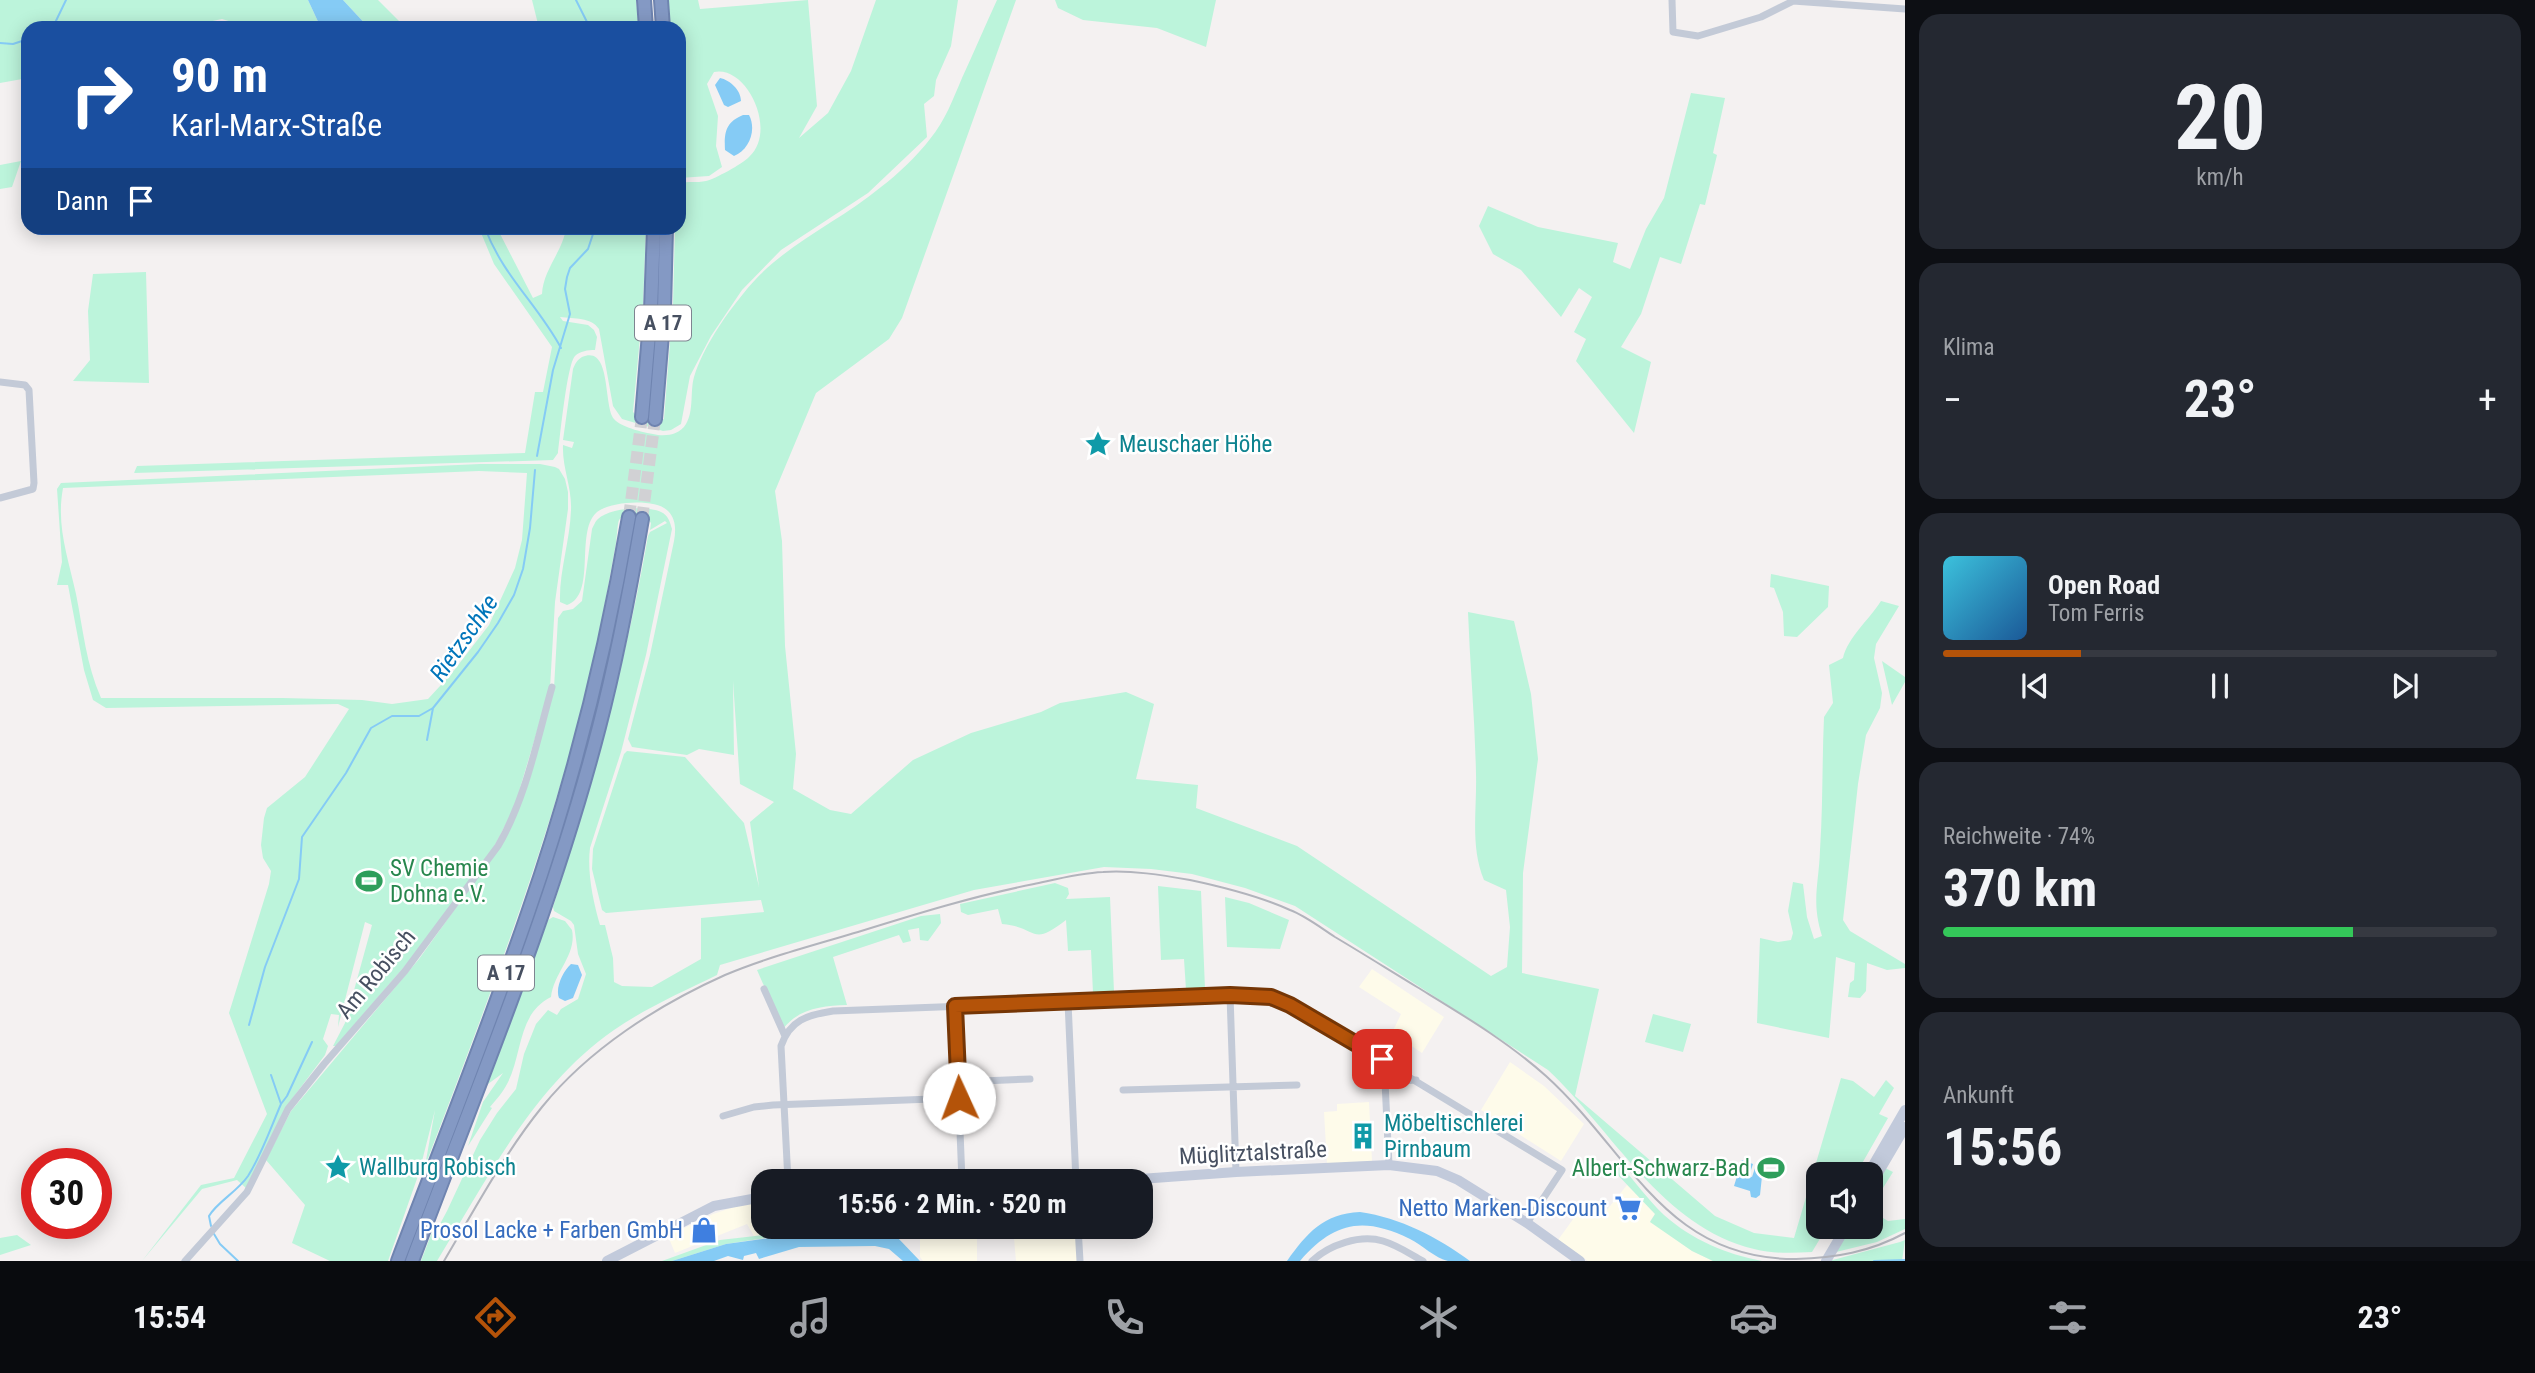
<!DOCTYPE html>
<html lang="de">
<head>
<meta charset="utf-8">
<style>
  :root { --surface:#171b24; --page:#242831; --text:#f1f3f6; --muted:#9ea1a6; --line:#363941; --accent:#b45309 }
  body { margin:0; font-family:"Roboto Condensed",sans-serif; background:var(--page); color:var(--text); height:100vh; display:flex; flex-direction:column; font-size:26px; white-space:nowrap }
  * { box-sizing:border-box; margin:0 }
  p { font-size:23px; color:var(--muted) }
  .icon { flex:none; width:38px; height:38px; fill:none; stroke:currentColor; stroke-width:2; stroke-linecap:round; stroke-linejoin:round }
  .map { position:relative; flex:1; overflow:hidden }
  .side { display:flex; flex-direction:column; gap:14px; padding:14px; background:#0d0f14; width:630px }
  .side>* { flex:none }
  .guide { position:absolute; left:21px; top:21px; width:665px; height:214px; border-radius:21px; box-shadow:0 4px 18px #0003; background:#1a4fa0; color:#fff; overflow:hidden }
  .controls { position:absolute; left:1806px; top:1162px; display:grid; gap:14px }
  .controls a { display:grid; place-items:center; width:77px; height:77px; border-radius:14px; background:var(--surface); box-shadow:0 4px 18px #0003; font-size:35px }
  .speed { position:absolute; left:21px; top:1148px; display:flex; gap:14px; font-size:35px; font-weight:700; text-align:center }
  .speed>* { display:grid; place-content:center; width:91px; height:91px; border-radius:50%; background:var(--surface); box-shadow:0 4px 18px #0003; line-height:1 }
  .speed .limit { border:10px solid #d22; background:#fff; color:#111 }
  .pin { position:absolute; display:grid; place-items:center; width:60px; height:60px; color:#fff; margin:-30px; border-radius:14px; box-shadow:0 4px 10px #0006 }
  .me { position:absolute; width:77px; margin:-38px; rotate:358deg; stroke-linejoin:round; filter:drop-shadow(0 0 5px #0008) }
  .turn { display:flex; align-items:center; gap:24px; height:147px; padding:0 35px; font-size:32px }
  .turn .icon { width:91px; height:91px; stroke-width:2.5 }
  .turn b { display:block; font-size:49px; line-height:60px }
  .then { display:flex; align-items:center; height:66px; padding:0 35px; background:#0003; gap:14px; font-size:26px }
  .big { font-size:52px; font-weight:700; line-height:1.1 }
  .side .tile { flex:1; display:flex; flex-direction:column; justify-content:center; gap:10px; min-width:0; padding:0 24px; border-radius:21px; background:var(--page) }
  .side .dial { align-items:center; gap:0 }
  .dial b { font-size:91px; line-height:1 }
  .song { display:flex; align-items:center; gap:21px }
  .cover { width:84px; height:84px; border-radius:10px; background:linear-gradient(135deg,hsl(190 70% 55%),hsl(210 70% 35%)) }
  .played { height:7px; border-radius:4px; background:linear-gradient(90deg,var(--accent) 25%,var(--line) 25%) }
  .keys { display:flex; justify-content:space-around; direction:ltr }
  .heat { display:flex; justify-content:space-between; align-items:center; font-size:38px; direction:ltr }
  .charge { height:10px; border-radius:5px; background:linear-gradient(90deg,#34c759 74%,var(--line) 0) }
  .trip { position:absolute; left:751px; top:1169px; width:402px; height:70px; border-radius:21px; background:var(--surface); box-shadow:0 4px 18px #0003; font-weight:700; line-height:70px; text-align:center }
  .tab-bar { display:flex; height:112px; justify-content:space-around; align-items:center; background:#090b0e; color:var(--muted) }
  .tab-bar .icon { width:49px; height:49px }
  .tab-bar .on { color:var(--accent) }
  .tab-bar b { font-size:32px; color:var(--text) }
  main { display:flex; flex:1; min-height:0 }
  .map>svg:first-child { display:block }
  .commercial { fill:#fefbea }
  .green { fill:#bcf4db; fill-rule:evenodd }
  .water { fill:#85cbf5 }
  .lines { fill:none; stroke-linecap:round; stroke-linejoin:round }
  .stream { stroke:#85cbf5; stroke-width:2 }
  .motorway-tunnel { stroke:#d1d1d4; stroke-width:12; stroke-dasharray:12 6; stroke-linecap:butt }
  .motorway-casing { stroke:#6f84b0; stroke-width:16 }
  .minor { stroke:#c3cad7; stroke-width:7 }
  .secondary { stroke:#c2cadb; stroke-width:10 }
  .motorway { stroke:#8499c4; stroke-width:12 }
  .rail { stroke:#b2b4bc; stroke-width:2 }
  .route-casing { stroke:#753606; stroke-width:18 }
  .route { stroke:#b45309; stroke-width:12 }
  .labels { text-anchor:middle; dominant-baseline:central; stroke-width:5; stroke-linejoin:round; paint-order:stroke }
  .shield { fill:#fff; stroke:#7e8490; stroke-width:2 }
  .shield-label { font-size:21px; font-weight:bold; fill:#475061 }
  .culture-label { font-size:23px; fill:#0d838f; stroke:#fff; text-anchor:start }
  .leisure-label { font-size:23px; fill:#27864d; stroke:#fff; text-anchor:start }
  .street-label { font-size:23px; fill:#475061; stroke:#fff }
  .shop-label { font-size:23px; fill:#366cbe; stroke:#fff; text-anchor:end }
  .water-label { font-size:24px; font-style:italic; fill:#0075ba; stroke:#fff }
</style>
</head>
<body>
<main>
<div class="map">
<svg width="1905" height="1261" viewBox="0 0 1905 1261">
  <rect width="100%" height="100%" fill="#f4f1f1"/>
  <path class="commercial" d="M1372,969L1444,1017L1422,1053L1392,1033L1401,1014L1359,987Z
    M1510,1062L1544,1086L1584,1124L1561,1161L1481,1110Z
    M1369,1102L1372,1161L1327,1164L1324,1112L1337,1111V1104Z
    M1627,1185L1655,1214L1650,1221L1692,1251L1713,1261H1588L1558,1240L1584,1204L1592,1207L1597,1204L1606,1211Z
    M763,1201V1227H773V1233L754,1236L747,1224L675,1253L668,1236L713,1214L743,1204Z
    M920,1227L960,1229L961,1232L977,1234V1261H923L920,1257Z
    M1013,1227H1075L1078,1261H1016Z"/>
  <path class="green" d="M0,0H308L321,28H252L222,19L180,28H28V78L0,83Z
    M343,0H378L406,28H369Z
    M532,0H636L639,28H539Z
    M668,0H698L700,9L808,0L817,106L799,138L828,113L851,71L876,0H958L951,46L936,80L934,96L924,104L927,137L868,193L781,250L742,290L711,336L690,376L681,424L671,430L663,431L622,419L613,406L599,329C591,317 574,319 560,317L563,321L588,325L594,330L597,337L595,350C588,350 580,351 575,356C567,364 560,438 558,453L553,460L134,473L137,466L525,453L535,392H543L552,347L494,264L479,228H497L533,298L542,294C543,270 563,251 566,228H646L643,305L633,412L640,419L648,418L659,421L664,419L673,304L675,228H679V183C688,181 697,183 706,181C715,179 742,164 749,157C778,131 747,65 714,72L707,84L718,116L716,146L722,167L709,176L679,178V28H670Z
    M997,0H1016L902,318L889,339L816,393L775,491L782,541L785,646L796,754L793,789L830,810L851,814L913,760L971,733L1041,712L1060,703L1126,692L1154,704L1136,779L1198,785L1196,808L1297,846L1491,976L1507,967L1510,927L1506,890L1484,880C1470,847 1477,809 1476,774C1475,720 1470,666 1468,612L1514,621L1531,694L1538,759L1523,873L1522,973L1599,989L1575,1096L1715,1216L1754,1233L1794,1238L1841,1078L1853,1081L1874,1097L1886,1080L1894,1088L1879,1114L1888,1118L1856,1174H1818V1227H1827L1812,1252C1793,1253 1773,1254 1754,1249C1662,1227 1613,1131 1548,1070L1295,906L1245,888L1192,874L1151,869L1104,867L974,890L720,965L717,975C682,992 646,1008 614,1030C533,1086 487,1180 437,1261H421L434,1227L440,1224L447,1211L480,1140L497,1113L516,1089L524,1054L536,1024L548,1010L557,1015L561,1009L578,999L586,974L578,954L574,925L571,921L554,911L553,907C592,785 626,663 648,536L650,532L667,523L665,521L650,530L651,523L647,518C614,518 620,510 616,543C605,604 594,665 578,725C536,875 481,1020 425,1166L435,1110L419,1173L388,1261H330L292,1243L305,1205L266,1160L291,1111L419,959L501,845L554,688L558,618L563,611L573,609L582,601L592,529C593,527 596,520 598,519C609,508 646,505 661,512C668,515 670,522 672,529L646,655L621,752L590,848C587,872 593,901 600,925H605L613,958L614,982L622,986L652,987L701,959V918L764,912L761,900L606,913L602,910L592,869L593,849L624,754L627,751L685,757L744,823L759,887L750,822L774,802L740,784L733,681L734,755L699,749L687,755L632,747L628,739L650,655L674,541C676,530 676,519 668,511C656,498 609,501 596,513C575,533 597,595 567,605L560,602C559,572 570,541 571,510C572,487 562,468 563,445L572,448L574,442L563,440L573,369C575,364 577,360 582,357C612,344 603,406 614,419C622,428 646,433 658,435C669,436 680,434 686,424C694,411 690,391 694,377C703,348 724,317 743,294C781,245 835,225 881,187C898,174 917,156 930,139C945,121 953,99 962,78C974,52 985,26 997,0Z
    M1055,0H1216L1206,47L1157,28L1083,20L1058,8Z
    M1691,93L1725,98L1713,153L1717,155L1705,205L1700,204L1681,264L1660,257L1641,314L1621,347L1651,362L1634,433L1576,361L1586,339L1574,332L1592,297L1579,288L1561,317L1521,270L1493,254L1479,226L1488,206L1538,227L1618,243L1613,262L1630,269L1646,229L1664,198Z
    M28,153V166L21,161L12,187L0,189V165L21,161Z
    M146,272L149,383L73,381L90,360L88,311L93,274Z
    M480,464H540L555,467L559,469L565,479L568,492V509L555,602L550,688L514,808L494,847L429,938L336,1046H333L345,1023L372,925L365,922L338,1027L339,1015L331,1014L323,1039L328,1046L325,1055L286,1107L246,1188L237,1180L202,1189L142,1261L201,1185L234,1178L267,1114L229,1013L269,884L271,871L263,858L261,845L264,818L267,808L305,777L349,709L338,704L106,708L93,700L84,670L68,585H57L62,562L57,489L61,483ZM479,471L527,473L522,540L515,568L489,625L452,673L428,699L392,704L362,700L283,698H101C86,664 83,629 76,594C68,557 56,526 63,488Z
    M1771,574L1829,586L1828,607L1797,637L1784,636L1783,612L1774,588L1770,587Z
    M1881,601L1899,606L1876,644L1874,658L1882,693L1880,708L1866,735L1858,784L1843,920L1850,931L1905,964V968L1887,970L1867,963L1866,991L1860,998L1848,997L1850,983L1854,980L1855,963L1836,957L1829,1038L1757,1023L1760,938L1778,942L1791,940L1793,933L1788,911L1793,882L1803,884L1807,917L1814,939L1822,936C1811,901 1819,884 1820,850C1823,806 1822,761 1824,717L1833,703L1829,665L1843,658C1848,637 1869,620 1881,601Z
    M1882,661L1905,677V682L1892,705Z
    M1055,883L1068,888L1069,894L1066,899L1110,897L1114,992L1093,993L1091,950L1068,951L1066,920C1030,948 1039,927 1002,924L998,909L968,915L961,912L960,904Z
    M1158,886L1201,891L1205,989L1186,990L1184,959L1161,960Z
    M1225,897L1249,903L1289,920L1280,949L1227,947Z
    M940,914L941,923L928,941L920,940L919,928L908,930L911,941L903,943L899,935L833,957L847,1005C823,1006 799,1008 783,1029L757,970L921,916Z
    M553,917L565,921L572,930C577,955 554,972 551,997C517,1014 523,1054 507,1084C503,1092 496,1100 490,1107L492,1108L468,1146L483,1102L503,1073L488,1084L548,920Z
    M1653,1014L1691,1024L1683,1052L1645,1042Z
    M1620,1165C1635,1181 1648,1200 1664,1215C1692,1240 1726,1254 1762,1261H1713L1692,1251L1650,1222L1655,1214L1614,1171Z
    M1885,1168L1893,1172L1878,1196L1873,1212L1888,1221L1905,1219V1229L1877,1242L1836,1252L1851,1227H1871V1193Z
    M791,1232L786,1235L726,1244L672,1261H662L720,1240Z
    M17,1235L31,1245L0,1255V1238Z
    M1905,1240L1902,1261H1829L1900,1242Z"/>
  <path class="water" d="M308,0H343L369,28H321Z
    M720,78C730,80 741,90 741,101L728,107L724,105L715,85Z
    M743,115H749C757,130 749,150 734,156L725,150C724,132 726,122 743,115Z
    M571,964L578,965L582,975L573,998L565,1001L559,998C555,988 563,971 571,964Z
    M1742,1160L1753,1164L1749,1176L1752,1177L1756,1165L1763,1167L1760,1195L1756,1198L1751,1197L1750,1191L1734,1186Z
    M1360,1212C1401,1218 1437,1237 1470,1261C1463,1261 1454,1261 1448,1261C1435,1258 1422,1245 1410,1239C1363,1216 1334,1222 1300,1261H1287C1307,1233 1323,1214 1360,1212Z
    M842,1228L889,1232L898,1238L920,1261H903L889,1249L875,1246L799,1247L759,1259L756,1253L744,1256L743,1260L728,1256L714,1261H672L726,1244Z"/>
  <g class="lines">
    <path class="stream" d="M576,0L590,28
      M50,28L54,25L66,0
      M0,43L13,44L28,39
      M485,228C503,276 538,305 561,348
      M537,456L553,370L570,314L565,289L567,277L570,268L588,249L595,228
      M427,740L433,708L478,652L498,623L514,595L523,569L530,528L535,470
      M249,1025L265,967L299,879L302,837L346,773L371,728L392,716H419L433,708
      M271,1075L281,1104
      M211,1226L209,1216C217,1202 237,1192 248,1176C262,1154 271,1127 281,1104L287,1096L312,1042
      M214,1234L220,1244L238,1261
      M1874,1261L1905,1260"/>
    <path class="motorway-tunnel" d="M629,517L642,417
      M642,519L655,419"/>
    <g class="motorway-casing">
      <path id="motorway" d="M644,0L646,28
        M661,0L663,28
        M642,417L651,310L654,228
        M655,419L664,310L666,228
        M398,1261C442,1145 488,1030 528,913C573,784 606,652 629,517
        M412,1261C478,1085 552,909 599,727C617,658 630,589 642,519"/>
    </g>
    <path class="minor" d="M1672,0L1673,32L1698,36L1761,17L1793,1L1905,9
      M0,382L25,385L29,390L34,483L33,489L0,498
      M764,989L785,1036
      M1230,995L1236,1172
      M1068,1002L1076,1181
      M955,1006L962,1181
      M1384,1061L1389,1165
      M958,1082L1030,1079
      M1385,1082L1416,1080
      M1123,1090L1297,1085
      M723,1116L754,1107L773,1105L959,1098
      M788,1181L781,1046C790,1020 807,1015 833,1011L1253,995L1271,997L1290,1005L1562,1170L1527,1223
      M964,1227V1230L994,1233
      M1078,1227L1080,1261
      M185,1261L247,1192L288,1109L324,1064L405,971L498,846C526,798 537,740 552,687
      M1312,1261C1329,1245 1360,1234 1383,1241C1397,1245 1410,1254 1423,1261"/>
    <path class="secondary" d="M1868,1174L1905,1110
      M1113,1181L1236,1172L1389,1165L1437,1171L1458,1180L1527,1223L1580,1261
      M1871,1185L1905,1127
      M607,1261L714,1206L763,1197
      M1826,1261L1846,1227"/>
    <use href="#motorway" class="motorway"/>
    <path class="rail" d="M444,1261C475,1209 504,1154 542,1107C589,1049 658,1005 725,975C768,957 814,945 858,932C916,914 974,896 1034,884C1057,879 1080,873 1103,872C1131,870 1162,875 1190,880C1223,887 1259,896 1290,910C1306,916 1321,928 1335,937C1362,953 1389,970 1417,987C1461,1014 1507,1041 1546,1076C1630,1152 1665,1260 1796,1259C1835,1258 1870,1252 1905,1233"/>
  </g>
  <g class="lines">
    <g class="route-casing">
      <path id="route" d="M959,1098L955,1006L1230,995L1271,997L1290,1005L1382,1059"/>
    </g>
    <use href="#route" class="route"/>
  </g>
  <defs>
    <g id="sight-bare" transform="scale(2.1)"><path d="M0-6L1.8-2.2L6-1.7L2.9 1.2L3.7 5.4L0 3.3L-3.7 5.4L-2.9 1.2L-6-1.7L-1.8-2.2Z" fill="#0f9aa8" stroke="#fff" stroke-width="2.5" paint-order="stroke"/></g>
    <g id="stadium-bare" transform="scale(2.1)"><path d="M0-5a6.5 5 0 1 0 0 10a6.5 5 0 1 0 0-10ZM-3.5-1.8h7v3.6h-7Z" fill="#2e9e5b" stroke="#fff" stroke-width="2.5" paint-order="stroke"/></g>
    <g id="building-bare" transform="scale(2.1)"><path d="M-4-6H4V6H1V3H-1V6H-4ZM-2.5-4.3h1.7v1.8h-1.7ZM.8-4.3h1.7v1.8H.8ZM-2.5-1h1.7V.8h-1.7ZM.8-1h1.7V.8H.8Z" fill="#0f9aa8" stroke="#fff" stroke-width="2.5" paint-order="stroke"/></g>
    <g id="supermarket-bare" transform="scale(2.1)"><path d="M-6-5.5h2.5l.6 2H6L4.5 2H-2.5L-4.4-4H-6ZM-1.5 3.2a1.3 1.3 0 1 0 .1 0ZM3 3.2a1.3 1.3 0 1 0 .1 0Z" fill="#3f7fe0" stroke="#fff" stroke-width="2.5" paint-order="stroke"/></g>
    <g id="shop-bare" transform="scale(2.1)"><path d="M-5-2.5h2.3a2.7 3.5 0 0 1 5.4 0H5L5.5 6h-11ZM-1.5-2.5h3a1.5 2.3 0 0 0-3 0Z" fill="#3f7fe0" stroke="#fff" stroke-width="2.5" paint-order="stroke"/></g>
  </defs>
  <g fill-rule="evenodd">
    <use href="#sight-bare" x="1098" y="444"/>
    <use href="#stadium-bare" x="369" y="881"/>
    <use href="#building-bare" x="1363" y="1136"/>
    <use href="#sight-bare" x="338" y="1167"/>
    <use href="#stadium-bare" x="1771" y="1168"/>
    <use href="#supermarket-bare" x="1628" y="1208"/>
    <use href="#shop-bare" x="704" y="1230"/>
  </g>
  <g class="labels">
    <g class="shield">
      <rect x="635" y="305.5" width="56" height="35" rx="5"/>
      <rect x="478" y="955.5" width="56" height="35" rx="5"/>
    </g>
    <g class="shield-label">
      <text x="663" y="323">A 17</text>
      <text x="506" y="973">A 17</text>
    </g>
    <g class="culture-label">
      <text x="1119" y="444">Meuschaer Höhe</text>
      <text x="1384" y="1123">Möbeltischlerei<tspan x="1384" dy="26">Pirnbaum</tspan></text>
      <text x="359" y="1167">Wallburg Robisch</text>
    </g>
    <g class="leisure-label">
      <text x="390" y="868">SV Chemie<tspan x="390" dy="26">Dohna e.V.</tspan></text>
      <text x="1750" y="1168" text-anchor="end">Albert-Schwarz-Bad</text>
    </g>
    <g class="street-label">
      <text transform="translate(376 974) rotate(-50)">Am Robisch</text>
      <text transform="translate(1253 1153) rotate(-3)">Müglitztalstraße</text>
    </g>
    <g class="shop-label">
      <text x="1607" y="1208">Netto Marken-Discount</text>
      <text x="683" y="1230">Prosol Lacke + Farben GmbH</text>
    </g>
    <g class="water-label">
      <text transform="translate(464 638) rotate(-55)">Rietzschke</text>
    </g>
  </g>
</svg>
<div class="controls">
<a><svg class="icon" aria-label="sound" viewBox="0 0 24 24"><path d="M4 9h4l5-4v14l-5-4H4zM17 9q2 3 0 6"/></svg></a>
</div>
<div class="speed"><div class="limit">30</div></div>
<div class="pin" style="left:1382px;top:1059px;background:#d93025"><svg class="icon" aria-label="arrive" viewBox="0 0 24 24"><path d="M6 21V4h12l-3 4 3 4H6"/></svg></div>
<svg class="me" style="left:959px;top:1098px" viewBox="-20 -20 40 40"><circle r="19" fill="#fff"/><path d="M0-13L10 11 0 6-10 11z" fill="#b45309"/></svg>
<div class="trip">15:56 · 2 Min. · 520 m</div>
<div class="guide">
<div class="turn"><svg class="icon" aria-label="right" viewBox="0 0 24 24"><path d="M7 20v-9h11M14 6l5 5-5 5"/></svg><div><b>90 m</b>Karl-Marx-Straße</div></div>
<div class="then">Dann<svg class="icon" aria-label="arrive" viewBox="0 0 24 24"><path d="M6 21V4h12l-3 4 3 4H6"/></svg></div>
</div>
</div>
<section class="side">
<div class="tile dial"><b>20</b><p>km/h</p></div>
<div class="tile"><p>Klima</p>
<div class="heat"><a>−</a><b class="big">23°</b><a>+</a></div>
</div>
<div class="tile">
<div class="song"><i class="cover"></i><div><b>Open Road</b><p>Tom Ferris</p></div></div>
<div class="played"></div>
<div class="keys"><svg class="icon" aria-label="previous" viewBox="0 0 24 24"><path d="M18 5L8 12l10 7zM5 5v14"/></svg><svg class="icon" aria-label="pause" viewBox="0 0 24 24"><path d="M8 5v14M16 5v14"/></svg><svg class="icon" aria-label="next" viewBox="0 0 24 24"><path d="M6 5l10 7-10 7zM19 5v14"/></svg></div>
</div>
<div class="tile"><p>Reichweite · 74%</p><b class="big">370 km</b><div class="charge"></div></div>
<div class="tile"><p>Ankunft</p><b class="big">15:56</b></div>
</section>
</main>
<nav class="tab-bar">
<b>15:54</b>
<svg class="icon on" aria-label="directions" viewBox="0 0 24 24"><path d="M12 3l9 9-9 9-9-9zM9 14v-3h6M13 9l2 2-2 2"/></svg>
<svg class="icon" aria-label="music" viewBox="0 0 24 24"><path d="M9 18V5l10-2v13"/><circle cx="6" cy="18" r="3"/><circle cx="16" cy="16" r="3"/></svg>
<svg class="icon" aria-label="phone" viewBox="0 0 24 24"><path d="M5 4h4l2 5-3 2q2 4 5 5l2-3 5 2v4C11 20 4 13 5 4z"/></svg>
<svg class="icon" aria-label="climate" viewBox="0 0 24 24"><path d="M12 3v18M4 7l16 10M4 17L20 7"/></svg>
<svg class="icon" aria-label="car" viewBox="0 0 24 24"><path d="M5 17H2v-5l4-1 3-4h7l3 4 3 1v5h-3M9 17h6M6 11h13"/><circle cx="7" cy="17" r="2"/><circle cx="17" cy="17" r="2"/></svg>
<svg class="icon" aria-label="filters" viewBox="0 0 24 24"><path d="M4 7h16M4 17h16"/><circle cx="9" cy="7" r="2"/><circle cx="15" cy="17" r="2"/></svg>
<b>23°</b>
</nav>
</body>
</html>
